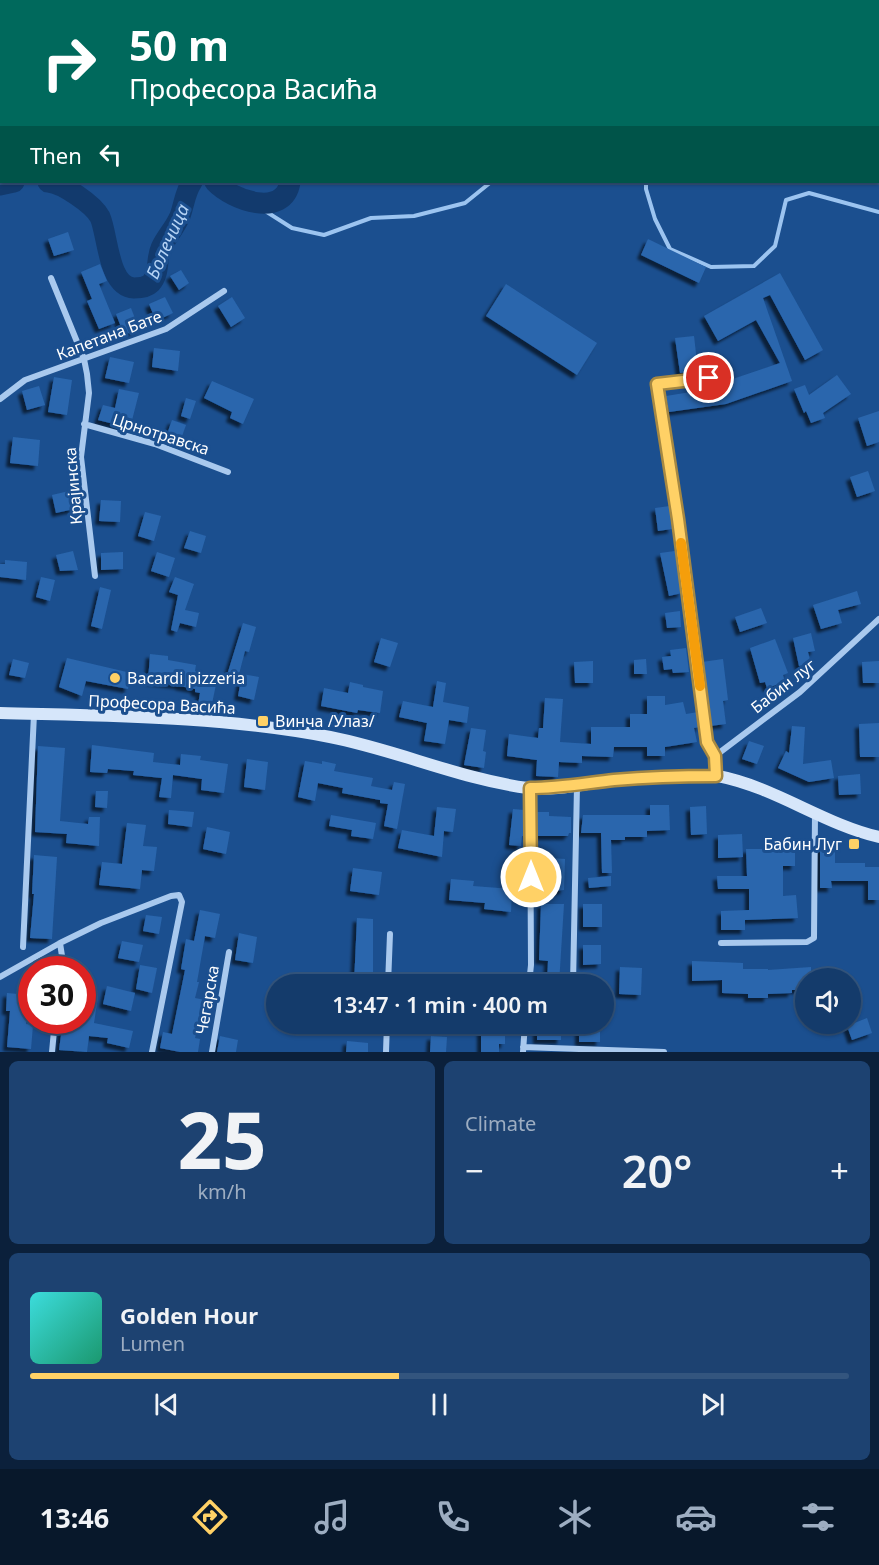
<!DOCTYPE html>
<html lang="en">
<head>
<meta charset="utf-8">
<style>
  :root { --surface:#143b6b; --page:#1d4271; --text:#f1f3f6; --muted:#9dadc1; --line:#33557e; --accent:#ffd166 }
  body { margin:0; font-family:"Noto Sans",sans-serif; background:var(--page); color:var(--text); height:100vh; display:flex; flex-direction:column; font-size:22px; white-space:nowrap }
  * { box-sizing:border-box; margin:0 }
  p { font-size:20px; color:var(--muted) }
  .icon { flex:none; width:33px; height:33px; fill:none; stroke:currentColor; stroke-width:2; stroke-linecap:round; stroke-linejoin:round }
  .map { position:relative; height:1052px; overflow:hidden }
  .details { display:flex; flex-direction:column; gap:9px; padding:9px; background:#0b203b; flex:1 }
  .details>* { flex:none }
  .hud { position:absolute; left:0px; top:0px; width:879px; height:183px; box-shadow:0 2px 4px #0004,0 0 0 2px var(--line); background:#00695c; color:#fff; overflow:hidden }
  .buttons { position:absolute; left:795px; top:968px; display:grid; gap:12px }
  .buttons a { display:grid; place-items:center; width:66px; height:66px; border-radius:50%; background:var(--surface); box-shadow:0 2px 4px #0004,0 0 0 2px var(--line); font-size:30px }
  .speed { position:absolute; left:18px; top:956px; display:flex; gap:12px; font-size:30px; font-weight:700; text-align:center }
  .speed>* { display:grid; place-content:center; width:78px; height:78px; border-radius:50%; background:var(--surface); box-shadow:0 2px 4px #0004,0 0 0 2px var(--line); line-height:1 }
  .speed .limit { border:9px solid #d22; background:#fff; color:#111 }
  .pin { position:absolute; display:grid; place-items:center; width:51px; height:51px; color:#fff; margin:-26px; border:3px solid #fff; border-radius:50%; box-shadow:0 2px 6px #0007 }
  .me { position:absolute; width:66px; margin:-33px; rotate:0deg; stroke-linejoin:round; filter:drop-shadow(0 0 4px #0008) }
  .turn { display:flex; align-items:center; gap:21px; height:126px; padding:0 30px; font-size:27px }
  .turn .icon { width:78px; height:78px; stroke-width:2.5 }
  .turn b { display:block; font-size:42px; line-height:51px }
  .then { display:flex; align-items:center; height:57px; padding:0 30px; background:#0003; gap:12px; font-size:22px }
  .big { font-size:45px; font-weight:600; line-height:1.1 }
  .details .widget { flex:1; display:flex; flex-direction:column; justify-content:center; gap:9px; min-width:0; padding:0 21px; border-radius:9px; background:var(--page) }
  .details .dial { align-items:center; gap:0 }
  .dial b { font-size:78px; line-height:1 }
  .song { display:flex; align-items:center; gap:18px }
  .cover { width:72px; height:72px; border-radius:9px; background:linear-gradient(135deg,hsl(180 70% 55%),hsl(160 70% 35%)) }
  .played { height:6px; border-radius:3px; background:linear-gradient(90deg,var(--accent) 45%,var(--line) 45%) }
  .keys { display:flex; justify-content:space-around; direction:ltr }
  .heat { display:flex; justify-content:space-between; align-items:center; font-size:33px; direction:ltr }
  .details .tiles { flex:1; display:grid; gap:9px; grid-template-columns:1fr 1fr }
  .widget:last-child { grid-column:span 2 }
  .trip { position:absolute; left:266px; top:974px; width:348px; height:60px; border-radius:30px; background:var(--surface); box-shadow:0 2px 4px #0004,0 0 0 2px var(--line); font-weight:600; line-height:60px; text-align:center }
  .tab-bar { display:flex; height:96px; justify-content:space-around; align-items:center; background:#08182b; color:var(--muted) }
  .tab-bar .icon { width:42px; height:42px }
  .tab-bar .on { color:var(--accent) }
  .tab-bar b { font-size:27px; color:var(--text) }
  .map>svg:first-child { display:block }
  .lines { fill:none; stroke-linecap:round; stroke-linejoin:round }
  .stream { stroke:#9cc4f0; stroke-width:4 }
  .river { stroke:#123a6d; stroke-width:21 }
  .building { fill:#2a66ad; filter:url(#shadow) }
  .street { stroke:#a9c9ee; stroke-width:6 }
  .secondary { stroke:#d6e6fa; stroke-width:12 }
  .route-casing { stroke:#a68842; stroke-width:15 }
  .route { stroke:#ffd166; stroke-width:10 }
  .slow { stroke:#f59e0b; stroke-width:10 }
  .poi-dot { fill:#ffd166; stroke:#1b4f8f; stroke-width:2 }
  .labels { text-anchor:middle; dominant-baseline:central; stroke-width:6; stroke-linejoin:round; paint-order:stroke }
  .street-label { font-size:16px; fill:#fff; stroke:#1b4f8f }
  .poi-label { font-size:16px; fill:#fff; stroke:#1b4f8f; text-anchor:start }
  .water-label { font-size:18px; font-style:italic; fill:#b5d3f5; stroke:#1b4f8f }
</style>
</head>
<body>
<div class="map">
<svg width="879" height="1052" viewBox="0 0 879 1052">
  <defs>
    <filter id="shadow"><feDropShadow dx="-4" dy="4" stdDeviation="1.5" flood-color="#0009"/></filter>
  </defs>
  <rect width="100%" height="100%" fill="#1b4f8f"/>
  <g class="lines">
    <path class="stream" d="M646,182V189L655,219L670,249L711,267L754,266L775,246L786,200L809,193L879,212
      M254,204L292,228L324,235L371,218L414,216L465,203L491,182"/>
    <path class="river" d="M878,111L879,112
      M48,182C62,183 93,204 100,217C108,235 108,287 134,288C140,288 147,287 151,283C160,273 156,259 161,248C166,237 175,228 180,216C184,205 185,192 192,182
      M215,182C232,200 284,219 290,182
      M0,185L14,182"/>
  </g>
  <path class="building" d="M68,232L74,250L54,256L48,239Z
    M648,239L706,267L699,283L641,255Z
    M100,264L107,281L99,284L115,323L99,329L87,301L92,299L81,272Z
    M181,270L189,283L179,290L170,276Z
    M780,273L823,350L805,360L770,295L763,298L792,381L726,404L669,412L666,396L716,388L715,385L780,363L756,320L718,341L704,316Z
    M506,284L597,343L577,375L486,316Z
    M165,297L173,313L156,321L149,304Z
    M232,297L245,318L231,327L218,306Z
    M131,308L139,329L124,335L116,314Z
    M694,336L698,371L680,373L675,338Z
    M154,348L180,351L178,371L152,367Z
    M110,357L134,362L129,383L105,378Z
    M837,375L851,394L823,413L825,418L811,423L806,411L804,413L794,389L805,385L809,395Z
    M54,377L72,380L67,415L48,412Z
    M212,381L254,399L243,424L230,418L232,412L204,398Z
    M39,386L45,405L27,410L22,391Z
    M119,389L139,393L130,428L98,420L103,405L115,408Z
    M186,398L196,401L190,419L181,416Z
    M879,411V442L867,446L858,418Z
    M172,420L186,425L181,439L167,434Z
    M13,437L40,440L38,466L10,463Z
    M868,471L875,491L857,497L850,477Z
    M69,491L74,509L56,513L52,495Z
    M101,500L121,501L120,522L99,521Z
    M670,506L672,529L658,531L655,508Z
    M145,512L161,516L154,541L138,536Z
    M190,531L206,536L201,553L184,548Z
    M73,551L78,570L60,571L56,555Z
    M675,551L682,593L669,596L660,553Z
    M123,552V569L101,570V553Z
    M157,552L175,558L169,577L151,571Z
    M5,560L27,562L26,580L0,577V564H5Z
    M41,577L55,580L50,601L36,597Z
    M175,577L194,584L185,610L199,613L196,627L180,623L177,632L171,630L178,595L169,592Z
    M100,587L111,590L102,629L91,626Z
    M857,591L861,604L838,610L842,623L821,629L813,605Z
    M761,608L767,623L740,632L735,617Z
    M680,611L681,627L667,628L665,613Z
    M243,623L256,627L249,652L245,651L238,678L227,675Z
    M811,633L815,651L808,652L811,664L799,666L793,638Z
    M381,638L398,643L390,667L374,662Z
    M775,639L788,673L783,675L785,682L767,688L765,682L760,683L750,648Z
    M686,648L689,672L673,673L672,669L664,670L662,657L671,656L670,650Z
    M150,654L168,656V660L196,665L195,671L218,675L210,713L197,710L200,693L195,692V689L179,686V685L148,681Z
    M67,658L131,673L128,689L86,681L82,696L59,687Z
    M13,659L29,663L25,678L9,675Z
    M646,659L647,674H634V660Z
    M723,659L728,700L723,701L726,724L710,726L702,662Z
    M593,661V683H575L574,662Z
    M879,661V683H863L862,662Z
    M242,674L259,677L254,700L238,696Z
    M437,681L446,683L443,702L469,707L467,723L449,720L445,744L424,741L427,723L399,717L403,701L433,707Z
    M350,682L363,685V687L383,691L380,713L358,710L357,713L321,706L324,688L348,693Z
    M647,696H665V705L683,702L686,714L698,712L700,727L694,728L697,742L665,747V756H647V747H614L613,757L582,756V763L559,762L558,777L536,776L537,760L507,756L509,734L538,738L539,728H543L545,698L563,699L560,742L591,744V727H630V714H647Z
    M879,723V757H860L859,724Z
    M792,726L805,727L803,764L831,760L834,778L809,782L778,768L786,751L789,753Z
    M471,728L486,730L483,751L486,752L484,768L464,765Z
    M749,741L764,746L757,764L742,759Z
    M92,745L154,753L153,762L180,765L181,754L201,756L200,760L228,764L224,793L201,790L202,779L173,775L171,798L159,797L162,778L133,775L134,771L108,769L107,773L90,772Z
    M38,746L65,748L60,821L88,824L89,817H100L99,846L66,843L67,834L35,832Z
    M247,759L268,762L265,790L244,787Z
    M305,761L322,764V761L336,764L334,771L373,778L371,786L392,790L394,782L405,784L397,829L384,826L388,804L380,803V800L342,793L343,788L318,783L315,801L298,797Z
    M860,774L861,794L839,795L838,776Z
    M96,791H108L107,808L95,807Z
    M650,805H669L670,830L647,831V837H625V840H611L612,873H602L601,833H581L583,815H650Z
    M706,806L707,834L691,835L690,807Z
    M437,807L456,809L453,832L444,831L442,857L398,848L402,830L434,836Z
    M513,809L524,810L525,836H522L521,846L509,845Z
    M169,810L194,812L192,827L168,824Z
    M535,812H549V816L571,817V833H569L568,836H536Z
    M331,815L376,823L373,839L351,836L352,830L329,826Z
    M127,823L146,825L143,846L157,847L154,871L142,870L140,889L99,885L102,862L122,864Z
    M207,827L230,832L226,854L203,849Z
    M742,834L743,857L718,858V835Z
    M774,842H795V866H783V896L796,895L798,918L745,920V930H721V911L749,910V889H718L717,876H747L746,849H774Z
    M820,847H835V863H865V867H879V900H868V881H831L832,888H820Z
    M34,855L57,857L52,939L30,938L34,894H32Z
    M538,857L565,859L564,890L541,892V884L537,883Z
    M353,868L382,872L379,895L350,891Z
    M611,876V886L589,888L588,878Z
    M451,879L474,881L473,886L512,889L511,912L484,909L485,903L449,900Z
    M541,904H564L559,984H547L548,961L539,960Z
    M583,904H602V927H583Z
    M200,910L220,914L215,938L205,936L197,982H199L195,998L205,1000L195,1038L200,1039L198,1052H180L160,1048L163,1032L172,1034L185,970L181,969L186,939L194,941Z
    M146,915L162,917L159,934L143,931Z
    M357,918L373,919V984H354Z
    M239,933L257,937L253,963L235,960Z
    M122,941L143,945L139,962L118,958Z
    M583,945H601V964L583,965Z
    M692,961L743,963V969H768V970L811,967V978H806V990H792V993L768,994V998H748V994L722,993V980L692,981Z
    M140,965L157,968L152,993L136,989Z
    M620,967L642,968L641,995L619,994Z
    M107,986L135,993L131,1011L103,1004Z
    M7,993L28,995L26,1024L33,1025L31,1049L7,1047L10,1011H6Z
    M82,994L98,996L94,1023L133,1031L129,1048L107,1043L108,1038L89,1036L87,1052L59,1050L63,1020L82,1022Z
    M867,1018L872,1033L852,1040L847,1026Z
    M537,1023H561V1040H537Z
    M579,1023H600V1042H579Z
    M481,1030H505V1044H499V1052H481Z
    M220,1036L238,1040L236,1052H217Z
    M431,1036L447,1037L446,1052H430Z
    M347,1041L368,1043V1052H346Z"/>
  <g class="lines">
    <path class="street" d="M857,0V2
      M51,278L84,359L87,374L89,393L81,457L95,576
      M709,378L657,384L678,519L707,742L715,756
      M0,399L25,380L166,329L224,291
      M84,424L155,444L228,472
      M716,775L715,756L800,692L879,619
      M60,943L62,956L61,969
      M721,943L807,942L814,938L815,813
      M23,947L34,714
      M0,977L60,943L101,923L171,896L179,895L182,902L152,1052
      M388,984L390,934
      M529,984L531,965L530,788
      M573,984L577,786
      M523,1047L664,1052
      M52,1052L55,1020
      M212,1052L229,952
      M386,1052L387,1023
      M523,1052L525,1023"/>
    <path class="secondary" d="M0,713C110,716 222,716 330,737C397,750 460,779 528,788C555,791 583,784 609,781C633,778 658,777 682,776C693,776 707,774 718,776C775,787 823,824 879,837"/>
  </g>
  <g class="lines">
    <g class="route-casing">
      <path id="route" d="M531,877L530,788C559,788 586,783 614,780C648,777 682,776 716,776L715,756L707,742L678,519L657,384L709,378"/>
    </g>
    <use href="#route" class="route"/>
    <path class="slow" d="M681,543L700,686"/>
  </g>
  <g class="poi-dot">
    <circle cx="115" cy="678" r="6"/>
    <rect x="257" y="715" width="12" height="12" rx="3"/>
    <rect x="848" y="838" width="12" height="12" rx="3"/>
  </g>
  <g class="labels">
    <g class="street-label">
      <text transform="translate(109 335) rotate(-21)">Капетана Бате</text>
      <text transform="translate(161 434) rotate(18)">Црнотравска</text>
      <text transform="translate(73 486) rotate(-95)">Крајинска</text>
      <text transform="translate(783 686) rotate(-38)">Бабин луг</text>
      <text transform="translate(162 704) rotate(3)">Професора Васића</text>
      <text transform="translate(207 1000) rotate(-80)">Чегарска</text>
    </g>
    <g class="poi-label">
      <text x="127" y="678">Bacardi pizzeria</text>
      <text x="275" y="721">Винча /Улаз/</text>
      <text x="842" y="844" text-anchor="end">Бабин Луг</text>
    </g>
    <g class="water-label">
      <text transform="translate(167 241) rotate(-66)">Болечица</text>
    </g>
  </g>
</svg>
<div class="buttons">
<a><svg class="icon" aria-label="sound" viewBox="0 0 24 24"><path d="M4 9h4l5-4v14l-5-4H4zM17 9q2 3 0 6"/></svg></a>
</div>
<div class="speed"><div class="limit">30</div></div>
<div class="pin" style="left:709px;top:378px;background:#d93025"><svg class="icon" aria-label="arrive" viewBox="0 0 24 24"><path d="M6 21V4h12l-3 4 3 4H6"/></svg></div>
<svg class="me" style="left:531px;top:877px" viewBox="-20 -20 40 40"><circle r="17" fill="#ffd166" stroke="#fff" stroke-width="3"/><path d="M0-11L8 9 0 5-8 9z" fill="#fff"/></svg>
<div class="trip">13:47 · 1 min · 400 m</div>
<div class="hud">
<div class="turn"><svg class="icon" aria-label="right" viewBox="0 0 24 24"><path d="M7 20v-9h11M14 6l5 5-5 5"/></svg><div><b>50 m</b>Професора Васића</div></div>
<div class="then">Then<svg class="icon" aria-label="left" viewBox="0 0 24 24"><path d="M17 20v-9H6M10 6l-5 5 5 5"/></svg></div>
</div>
</div>
<section class="details">
<div class="tiles">
<div class="widget dial"><b>25</b><p>km/h</p></div>
<div class="widget"><p>Climate</p>
<div class="heat"><a>−</a><b class="big">20°</b><a>+</a></div>
</div>
<div class="widget">
<div class="song"><i class="cover"></i><div><b>Golden Hour</b><p>Lumen</p></div></div>
<div class="played"></div>
<div class="keys"><svg class="icon" aria-label="previous" viewBox="0 0 24 24"><path d="M18 5L8 12l10 7zM5 5v14"/></svg><svg class="icon" aria-label="pause" viewBox="0 0 24 24"><path d="M8 5v14M16 5v14"/></svg><svg class="icon" aria-label="next" viewBox="0 0 24 24"><path d="M6 5l10 7-10 7zM19 5v14"/></svg></div>
</div>
</div>
</section>
<nav class="tab-bar">
<b>13:46</b>
<svg class="icon on" aria-label="directions" viewBox="0 0 24 24"><path d="M12 3l9 9-9 9-9-9zM9 14v-3h6M13 9l2 2-2 2"/></svg>
<svg class="icon" aria-label="music" viewBox="0 0 24 24"><path d="M9 18V5l10-2v13"/><circle cx="6" cy="18" r="3"/><circle cx="16" cy="16" r="3"/></svg>
<svg class="icon" aria-label="phone" viewBox="0 0 24 24"><path d="M5 4h4l2 5-3 2q2 4 5 5l2-3 5 2v4C11 20 4 13 5 4z"/></svg>
<svg class="icon" aria-label="climate" viewBox="0 0 24 24"><path d="M12 3v18M4 7l16 10M4 17L20 7"/></svg>
<svg class="icon" aria-label="car" viewBox="0 0 24 24"><path d="M5 17H2v-5l4-1 3-4h7l3 4 3 1v5h-3M9 17h6M6 11h13"/><circle cx="7" cy="17" r="2"/><circle cx="17" cy="17" r="2"/></svg>
<svg class="icon" aria-label="filters" viewBox="0 0 24 24"><path d="M4 7h16M4 17h16"/><circle cx="9" cy="7" r="2"/><circle cx="15" cy="17" r="2"/></svg>
</nav>
</body>
</html>
